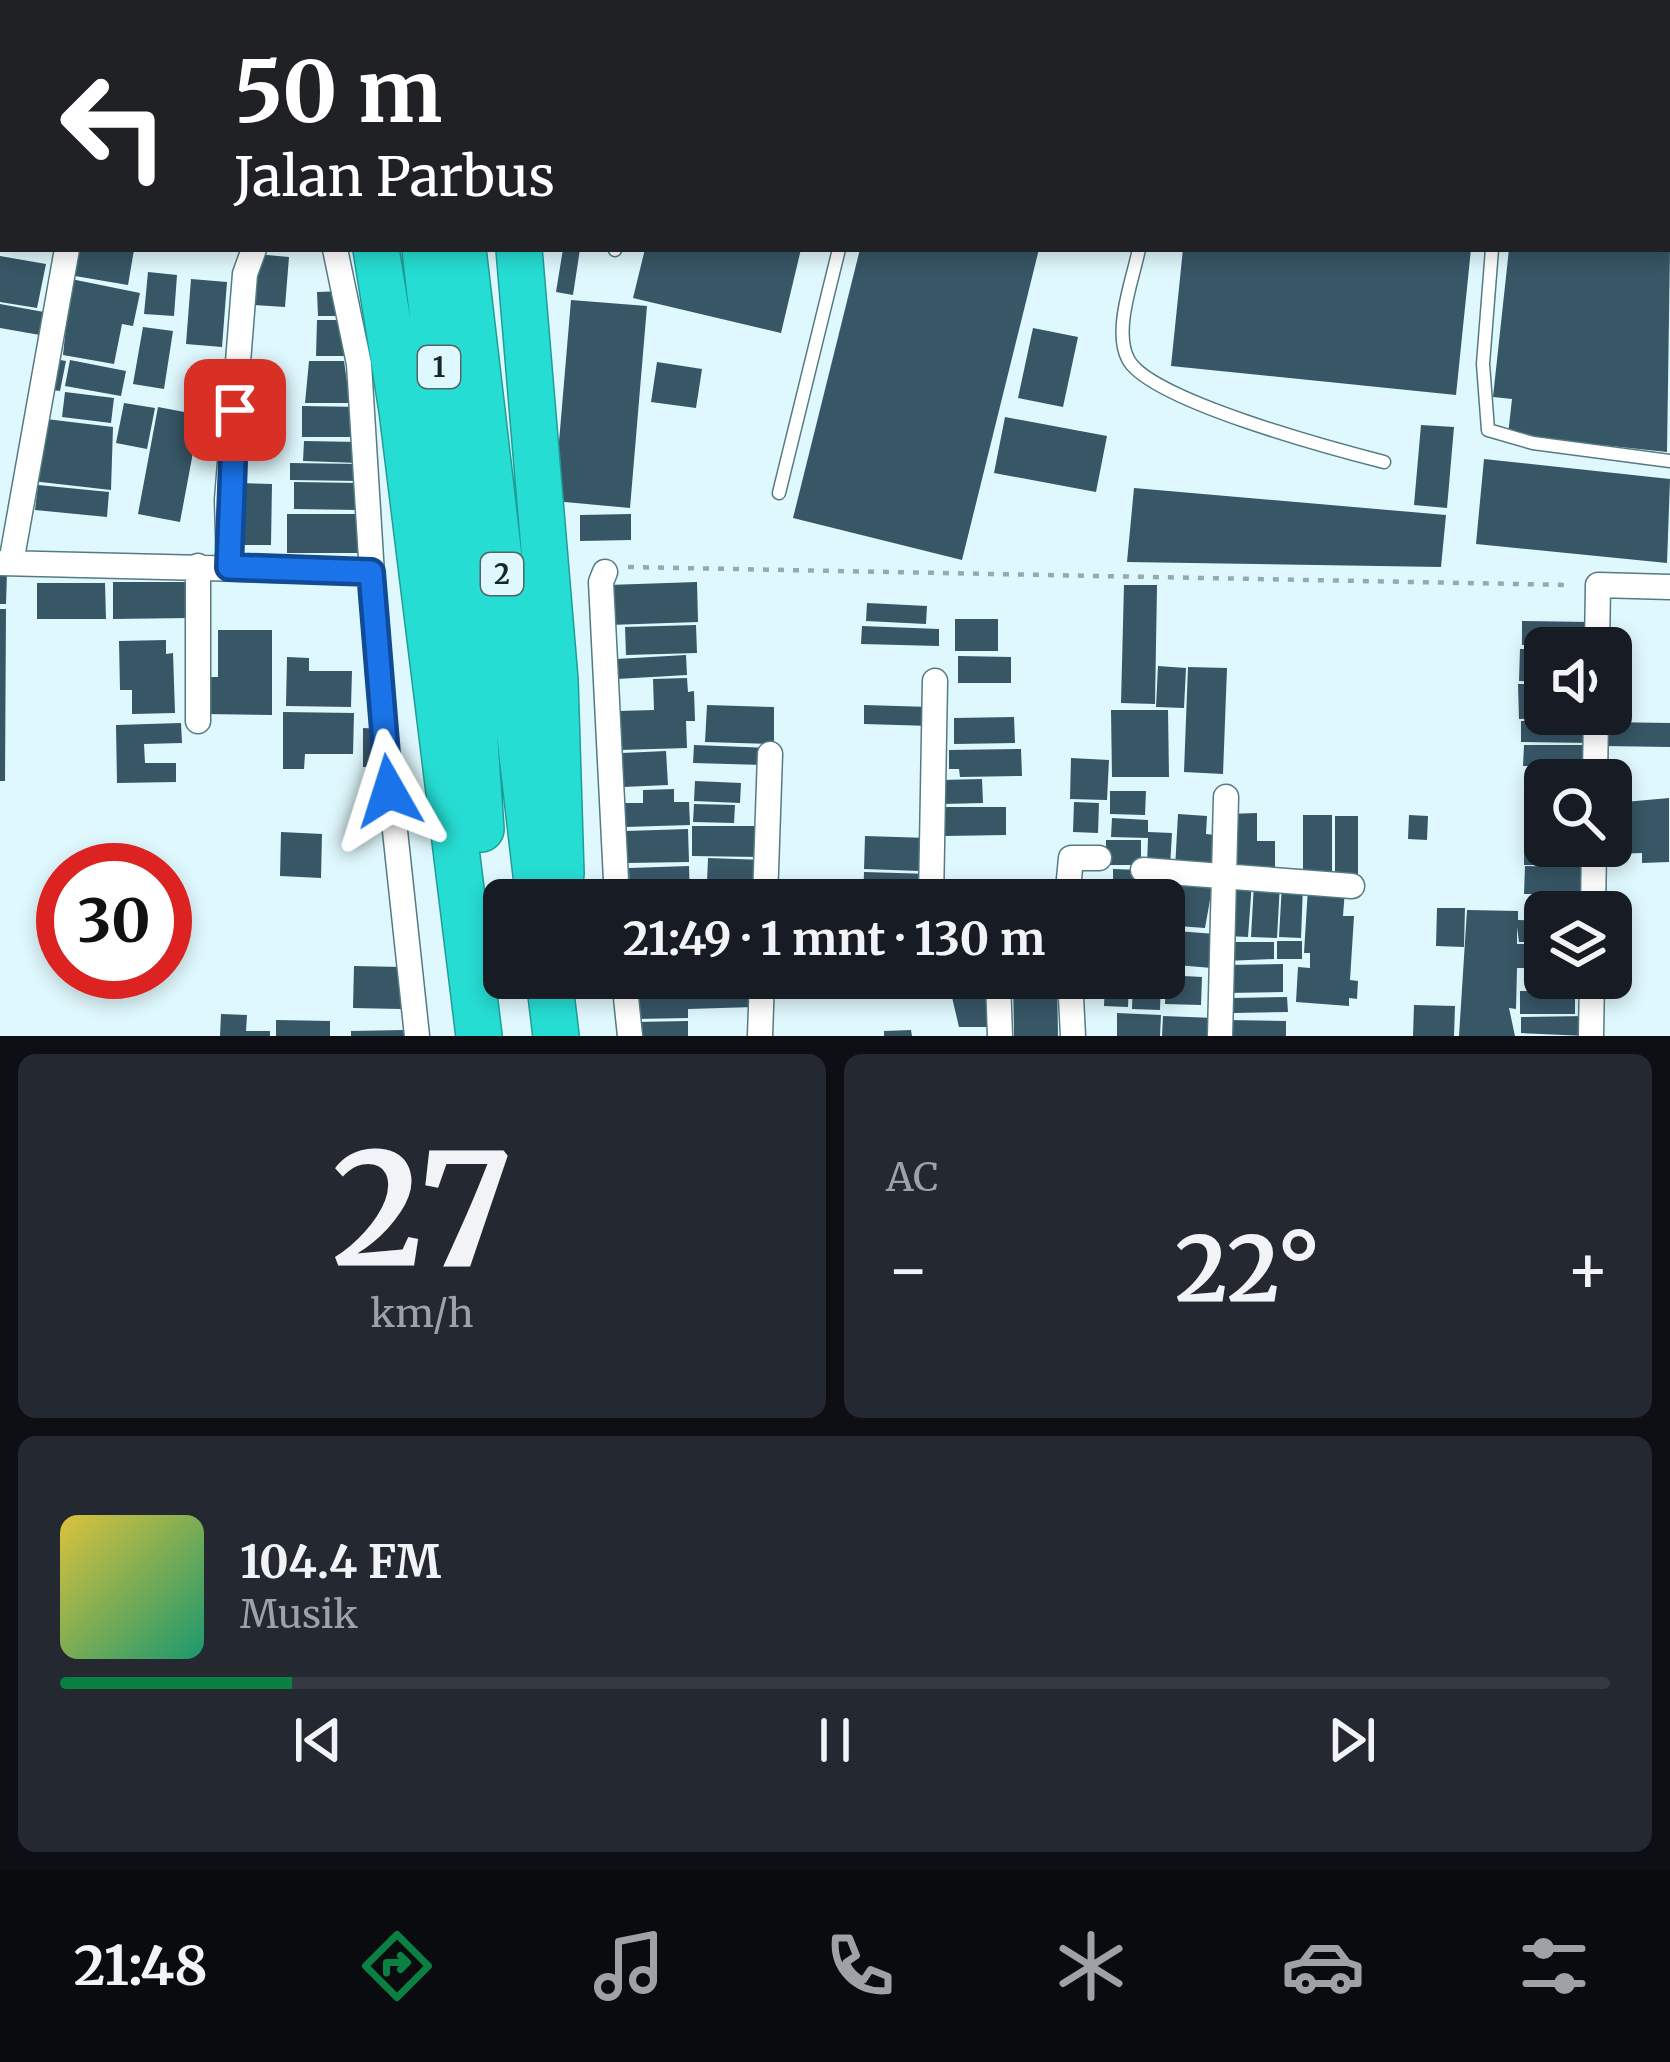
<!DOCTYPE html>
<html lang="id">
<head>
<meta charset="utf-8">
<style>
  :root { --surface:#171b24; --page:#242831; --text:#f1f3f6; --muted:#9ea1a6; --line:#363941; --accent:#0b8043 }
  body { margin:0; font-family:Merriweather,serif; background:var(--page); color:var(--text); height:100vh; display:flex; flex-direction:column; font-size:45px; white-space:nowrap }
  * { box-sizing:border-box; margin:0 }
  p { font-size:39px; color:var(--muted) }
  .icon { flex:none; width:66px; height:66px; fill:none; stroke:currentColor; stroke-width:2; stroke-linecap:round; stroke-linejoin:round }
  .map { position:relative; height:1036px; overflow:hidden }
  .sheet { display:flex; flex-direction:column; gap:18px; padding:18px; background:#0d0f14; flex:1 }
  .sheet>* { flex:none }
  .banner { position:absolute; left:0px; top:0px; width:1671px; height:252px; box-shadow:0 6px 18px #0003; background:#202124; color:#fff; overflow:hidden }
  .fabs { position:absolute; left:1524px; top:627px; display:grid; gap:24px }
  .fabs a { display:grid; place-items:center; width:108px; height:108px; border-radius:18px; background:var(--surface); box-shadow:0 6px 18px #0003; font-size:60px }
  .speed { position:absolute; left:36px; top:843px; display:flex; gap:24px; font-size:60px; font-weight:700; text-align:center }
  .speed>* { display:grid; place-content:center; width:156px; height:156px; border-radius:50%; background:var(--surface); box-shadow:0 6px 18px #0003; line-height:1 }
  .speed .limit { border:18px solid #d22; background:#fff; color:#111 }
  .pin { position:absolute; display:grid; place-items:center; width:102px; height:102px; color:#fff; margin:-51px; border-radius:24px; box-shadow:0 6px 18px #0006 }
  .me { position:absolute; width:132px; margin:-66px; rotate:354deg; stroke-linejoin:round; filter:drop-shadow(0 0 9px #0008) }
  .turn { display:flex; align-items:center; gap:42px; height:252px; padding:0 36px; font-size:54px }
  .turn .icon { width:156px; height:156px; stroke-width:2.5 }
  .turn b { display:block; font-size:84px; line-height:102px }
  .big { font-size:90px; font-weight:700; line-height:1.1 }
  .sheet .widget { flex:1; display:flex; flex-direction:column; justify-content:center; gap:18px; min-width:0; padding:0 42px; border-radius:18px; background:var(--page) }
  .sheet .dial { align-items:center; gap:0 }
  .dial b { font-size:156px; line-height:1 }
  .song { display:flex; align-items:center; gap:36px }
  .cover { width:144px; height:144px; border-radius:18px; background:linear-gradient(135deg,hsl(50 70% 55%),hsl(160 70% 35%)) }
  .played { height:12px; border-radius:6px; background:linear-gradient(90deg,var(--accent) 15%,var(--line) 15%) }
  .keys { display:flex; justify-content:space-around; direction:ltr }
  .heat { display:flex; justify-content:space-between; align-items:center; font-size:66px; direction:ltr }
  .sheet .tiles { flex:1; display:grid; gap:18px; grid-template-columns:1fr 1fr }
  .widget:last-child { grid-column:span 2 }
  .trip { position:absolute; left:483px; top:879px; width:702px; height:120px; border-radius:18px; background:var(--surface); box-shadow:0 6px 18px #0003; font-weight:700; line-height:120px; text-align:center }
  .menu { display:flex; height:192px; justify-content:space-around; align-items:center; background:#090b0e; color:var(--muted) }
  .menu .icon { width:84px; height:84px }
  .menu .selected { color:var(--accent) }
  .menu b { font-size:54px; color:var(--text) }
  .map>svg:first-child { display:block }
  .building { fill:#375666 }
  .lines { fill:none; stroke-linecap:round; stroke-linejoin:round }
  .lane-casing { stroke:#547b82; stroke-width:15 }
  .street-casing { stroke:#547b82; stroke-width:27 }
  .highway-casing { stroke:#209d97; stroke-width:48 }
  .path { stroke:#94aaae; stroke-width:4.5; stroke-dasharray:6 9; stroke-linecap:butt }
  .lane { stroke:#fff; stroke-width:12 }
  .street { stroke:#fff; stroke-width:24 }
  .highway { stroke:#26ddd3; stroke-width:45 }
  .route-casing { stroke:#114b97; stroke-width:30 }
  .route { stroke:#1a73e8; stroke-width:21 }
  .labels { text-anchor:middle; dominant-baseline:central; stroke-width:12; stroke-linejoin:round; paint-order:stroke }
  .shield { fill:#dff8fd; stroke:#526468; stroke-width:3 }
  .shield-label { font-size:27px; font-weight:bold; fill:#152528 }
</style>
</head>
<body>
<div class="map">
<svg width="1670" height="1036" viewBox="0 0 1670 1036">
  <rect width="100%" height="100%" fill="#dff8fd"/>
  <path class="building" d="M74,249L134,250L128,285L69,275Z
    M563,249H580L573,295L556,292Z
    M645,249H801L781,333L633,298Z
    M860,249H1039L962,560L793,518Z
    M1183,249H1471L1456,395L1171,366Z
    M1509,249H1670L1667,452L1508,435L1512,399L1493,397Z
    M256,254L289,257L285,307L253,305Z
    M0,256L46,264L37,308L0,302Z
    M148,272L177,275L174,316L144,314Z
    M71,279L140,293L133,326L122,324L114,364L63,355Z
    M191,279L227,282L222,347L186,344Z
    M345,291V316H318L317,292Z
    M571,300L647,306L630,508L554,501Z
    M0,304L44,312L40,335L0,328Z
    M317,320H351V356H316Z
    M143,327L173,331L164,389L133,384Z
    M1033,328L1078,337L1063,407L1018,398Z
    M49,358L66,361L60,391L45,389Z
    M70,360L126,371L121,396L65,386Z
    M309,361H344L350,403H305Z
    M657,362L702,369L696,408L651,402Z
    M65,392L114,398L111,423L62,417Z
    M124,403L155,408L147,449L116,443Z
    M302,406L360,407L359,437H302Z
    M158,407L200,415L180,522L138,514Z
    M1005,417L1107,436L1096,492L994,473Z
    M46,419L113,427L111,490L32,481Z
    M1421,425L1454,427L1447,508L1414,505Z
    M304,441L359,442V463L303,461Z
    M1484,459L1670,479L1667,563L1476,544Z
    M290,463L361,464L360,481L290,480Z
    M294,482L359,483V510L294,509Z
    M237,483L272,484L271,545H237Z
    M38,485L109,492L107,517L35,510Z
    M1134,488L1446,515L1441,567L1127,562Z
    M287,514H361V553H287Z
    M631,514V540L580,541V515Z
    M0,572H7L6,604H0Z
    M113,582H189L190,618L113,619Z
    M697,582L698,622L609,625L608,585Z
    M37,583H105L106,619H37Z
    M1124,585H1157L1155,704L1121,703Z
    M867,603L927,606L926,624L866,621Z
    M0,609H6L5,781H0Z
    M955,619H998V651H955Z
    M1522,621L1591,622V646L1522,645Z
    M696,625L697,653L626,655L625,627Z
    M862,626L939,629V646L861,644Z
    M218,630H272V715L204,714V677H218Z
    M166,640V654L173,653L175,713L132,714V690H120L119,641Z
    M1520,649H1545V682L1519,681Z
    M686,655L687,675L617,679L616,659Z
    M958,656L1011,657V683H958Z
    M287,657L309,658V671H352L351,707L286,706Z
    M1158,666L1186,668L1184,708L1156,707Z
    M1188,667L1227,668L1223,774L1184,772Z
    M687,678L688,692L694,691L695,721H686L687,748L619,750L618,711L654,710L653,679Z
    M1518,684H1545V714L1556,718L1519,719Z
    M707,705L774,707V744L705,742Z
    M864,705L931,707V726L864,724Z
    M1111,710H1168L1169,777H1112Z
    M283,712L354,713L353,754H305L304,769H283Z
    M1014,717L1015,743L954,744V718Z
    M1521,721L1593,722V743L1521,742Z
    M1605,722L1670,723V747L1604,746Z
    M181,723L182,743L144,744L145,763H176V782L117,783L116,725Z
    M363,728L381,729L380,767H363Z
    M694,745L768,748L767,765L693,763Z
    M1524,745H1590V766H1523Z
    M1021,749L1022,776L960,777L959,769H949V750Z
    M666,751L668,785L623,787L622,753Z
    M1071,758L1109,760L1107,800L1070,799Z
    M1527,768H1592V780H1545V794H1527Z
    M982,779L983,803L942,804V780Z
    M695,781L741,783L740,803L694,801Z
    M674,789V802H689L690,825L625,827L624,803H643V790Z
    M1110,791H1146L1145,815L1110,814Z
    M1525,796H1545V820L1524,819Z
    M1669,798V862L1642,863V853L1615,854L1614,803Z
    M1074,802L1099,803L1098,833L1073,832Z
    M694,804L735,805L734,823L693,822Z
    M945,807H1006V835L945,836Z
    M1257,813V841H1275V873H1234L1228,814Z
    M1178,814L1207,816L1206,834L1215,835L1213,871L1175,869Z
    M1303,815H1332V878H1303Z
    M1409,815L1428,816L1427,840L1408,839Z
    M1335,816H1358V879H1335Z
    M1112,818L1148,820V832L1172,833L1170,867L1147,865L1148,838L1111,837Z
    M692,826H760V857L692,856Z
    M688,829L689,862L626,863V831Z
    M281,832L322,834L321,878L280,876Z
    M865,836L929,838L928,860H919V871L864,869Z
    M1106,840H1141V865H1106Z
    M1524,843L1577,846V865H1524Z
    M708,858L764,860L763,884L707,882Z
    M689,866L690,900H630L629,868Z
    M1525,866L1581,867V895L1524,894Z
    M1113,869L1141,870V900H1099V892L1113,893Z
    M864,872L931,874L930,900H863Z
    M1145,879L1213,883L1205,928L1164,925V900H1144Z
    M1231,881L1252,882L1248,937L1227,936Z
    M1254,883L1280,884L1277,938L1251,937Z
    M1282,884L1303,886L1301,938L1279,937Z
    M694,887L754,890V900H693Z
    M1308,888L1345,890L1343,916H1354L1350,980L1358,981L1357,999L1349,998V1006L1296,1002L1298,967L1310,968V953H1304Z
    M948,890H1011V900H948Z
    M1075,890L1096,891V900H1075Z
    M1437,908H1465L1464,947L1436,946Z
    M1467,910L1518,911V920L1545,921V942H1519L1517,927V944H1545V968H1517L1516,1009L1509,1008L1515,1036H1459Z
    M1164,930L1215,934L1212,968L1164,964Z
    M1277,941H1302V959H1277Z
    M1224,942H1274V959L1225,961Z
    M1283,964V992L1226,993L1225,965Z
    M354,966L402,967L401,1009L353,1008Z
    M1166,975L1202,977L1201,1005L1165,1004Z
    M635,978H737V987H753L754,1007L688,1009V1018L635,1019Z
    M867,978H928V984L867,982Z
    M1013,978H1057L1058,1036H1014Z
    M1105,978H1129L1128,1007L1104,1006Z
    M1133,978H1161L1160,1010L1132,1009Z
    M1575,990V1014H1520V991Z
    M951,993H995L998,1027H959Z
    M1287,997L1288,1012L1234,1013L1233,998Z
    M1414,1005L1455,1006L1454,1036H1413Z
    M1117,1013L1161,1015L1160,1036H1117Z
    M221,1014L247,1015L246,1031H270V1036H220Z
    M1163,1016L1214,1018L1213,1036H1162Z
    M1586,1016V1036L1521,1033V1017Z
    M276,1020L330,1021V1036H276Z
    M1227,1020L1286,1021V1036H1227Z
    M688,1021V1036H635V1022Z
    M405,1030V1036H351V1031Z
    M911,1030L912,1036H884V1031Z"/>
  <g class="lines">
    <g class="lane-casing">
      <path id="lane" d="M1509,0V3
        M690,3L691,0
        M900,3L901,0
        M1217,3L1218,0
        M1139,249C1133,279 1113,330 1128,359C1148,400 1337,450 1384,462
        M1492,249L1483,364L1488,430L1533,443L1670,461
        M615,250V249
        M779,493L839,249"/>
    </g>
    <g class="street-casing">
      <path id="street" d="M224,0L226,3
        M1417,0L1438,3
        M110,3L111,0
        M546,3L547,0
        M1668,35H1670
        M335,249L359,364L378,672L417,1036
        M0,563L371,572
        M11,563L67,249
        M229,567L227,500L245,274L254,249
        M605,572L601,582L617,900
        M1597,648L1598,585L1670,587
        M198,721V566
        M1595,780L1596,714
        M1143,870L1352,886
        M765,900L770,754
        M931,900L935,681
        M1067,900L1071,858H1099
        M1593,912L1594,846
        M624,978L630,1036
        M932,978L998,981L1000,1036
        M1070,978L1073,1036
        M760,1036L762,978
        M1220,1036L1226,797
        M1591,1036L1592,978"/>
    </g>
    <g class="highway-casing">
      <path id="highway" d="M329,0L330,3
        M390,0L391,3
        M430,0L431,3
        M474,0V3
        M376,249L402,410L479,1036
        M425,249L467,627L481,829
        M463,249L539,900
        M519,249L555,680L561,874
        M549,978L556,1036"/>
    </g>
    <path class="path" d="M17,3V0
      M0,87L3,71
      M628,567L1570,585"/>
    <use href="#lane" class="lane"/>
    <use href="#street" class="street"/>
    <use href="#highway" class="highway"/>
  </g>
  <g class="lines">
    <g class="route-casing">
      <path id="route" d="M235,410L229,567L371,572L389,791"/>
    </g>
    <use href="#route" class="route"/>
  </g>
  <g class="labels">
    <g class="shield">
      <rect x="418" y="346" width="42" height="42" rx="9"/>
      <rect x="481" y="553" width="42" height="42" rx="9"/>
    </g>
    <g class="shield-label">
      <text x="439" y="367">1</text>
      <text x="502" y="574">2</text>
    </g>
  </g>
</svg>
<div class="fabs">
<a><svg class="icon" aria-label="sound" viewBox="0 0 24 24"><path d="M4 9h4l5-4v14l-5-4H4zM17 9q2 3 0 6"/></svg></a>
<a><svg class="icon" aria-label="search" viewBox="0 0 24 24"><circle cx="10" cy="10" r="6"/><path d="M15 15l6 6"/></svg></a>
<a><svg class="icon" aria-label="layers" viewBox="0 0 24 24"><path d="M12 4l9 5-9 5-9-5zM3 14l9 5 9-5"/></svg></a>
</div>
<div class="speed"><div class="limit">30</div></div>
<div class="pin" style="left:235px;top:410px;background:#d93025"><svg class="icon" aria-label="arrive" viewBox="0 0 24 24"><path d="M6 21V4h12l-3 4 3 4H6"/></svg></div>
<svg class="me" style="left:389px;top:791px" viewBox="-20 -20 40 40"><path d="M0-17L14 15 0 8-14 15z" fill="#1a73e8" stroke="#fff" stroke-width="4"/></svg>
<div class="trip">21:49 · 1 mnt · 130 m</div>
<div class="banner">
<div class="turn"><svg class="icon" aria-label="left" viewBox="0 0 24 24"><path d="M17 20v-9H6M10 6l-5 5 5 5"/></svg><div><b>50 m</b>Jalan Parbus</div></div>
</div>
</div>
<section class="sheet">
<div class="tiles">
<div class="widget dial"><b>27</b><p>km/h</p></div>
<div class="widget"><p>AC</p>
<div class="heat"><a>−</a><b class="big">22°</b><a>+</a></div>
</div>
<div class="widget">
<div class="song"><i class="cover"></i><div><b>104.4 FM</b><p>Musik</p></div></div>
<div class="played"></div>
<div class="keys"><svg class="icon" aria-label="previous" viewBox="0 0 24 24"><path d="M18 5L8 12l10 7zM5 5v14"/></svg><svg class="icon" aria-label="pause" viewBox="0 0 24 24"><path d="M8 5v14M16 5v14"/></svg><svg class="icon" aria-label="next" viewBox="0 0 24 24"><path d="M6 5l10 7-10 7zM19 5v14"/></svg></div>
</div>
</div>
</section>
<nav class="menu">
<b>21:48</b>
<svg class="icon selected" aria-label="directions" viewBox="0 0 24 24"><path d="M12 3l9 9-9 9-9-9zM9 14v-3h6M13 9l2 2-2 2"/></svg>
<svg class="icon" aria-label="music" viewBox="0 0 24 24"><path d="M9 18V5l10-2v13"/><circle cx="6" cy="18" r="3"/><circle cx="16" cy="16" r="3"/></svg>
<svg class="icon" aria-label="phone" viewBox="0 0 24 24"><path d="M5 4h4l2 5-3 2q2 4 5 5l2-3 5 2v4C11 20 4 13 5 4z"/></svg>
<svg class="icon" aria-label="climate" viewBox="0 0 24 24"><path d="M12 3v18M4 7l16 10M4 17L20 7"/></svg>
<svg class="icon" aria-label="car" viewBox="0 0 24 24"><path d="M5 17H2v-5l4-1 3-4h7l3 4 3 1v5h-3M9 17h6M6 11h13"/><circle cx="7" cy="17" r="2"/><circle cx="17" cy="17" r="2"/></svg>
<svg class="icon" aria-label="filters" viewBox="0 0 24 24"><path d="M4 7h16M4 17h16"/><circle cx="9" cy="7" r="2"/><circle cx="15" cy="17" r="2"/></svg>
</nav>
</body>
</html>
